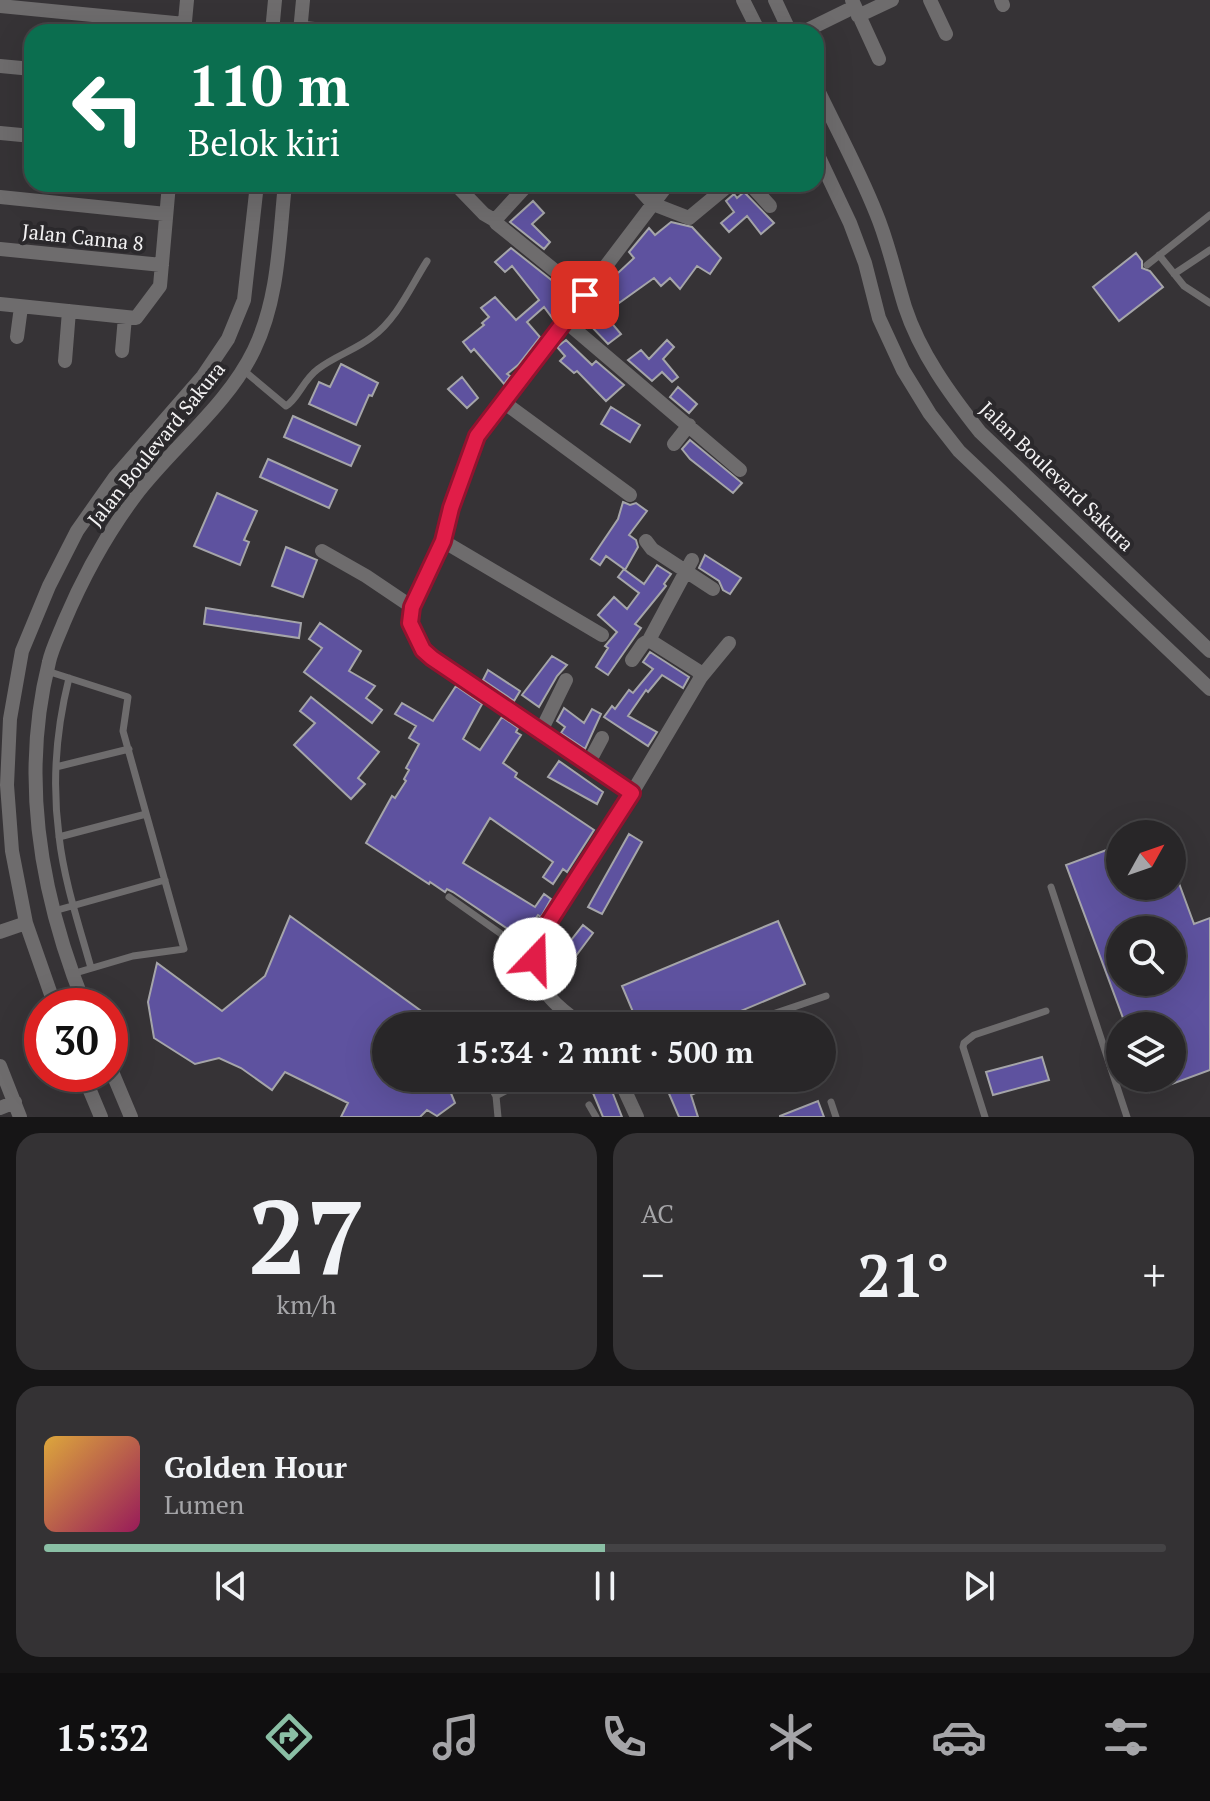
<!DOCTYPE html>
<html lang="id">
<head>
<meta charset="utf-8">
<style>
  :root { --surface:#282628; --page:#343234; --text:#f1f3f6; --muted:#a5a5a8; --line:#444345; --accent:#8abfa5 }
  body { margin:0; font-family:"PT Serif",serif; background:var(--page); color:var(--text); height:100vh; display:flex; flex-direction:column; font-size:30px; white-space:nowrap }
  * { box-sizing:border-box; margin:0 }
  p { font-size:26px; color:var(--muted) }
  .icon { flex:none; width:44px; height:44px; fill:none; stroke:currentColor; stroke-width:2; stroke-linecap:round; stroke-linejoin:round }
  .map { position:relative; height:1117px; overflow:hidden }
  .panel { display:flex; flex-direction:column; gap:16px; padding:16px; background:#161516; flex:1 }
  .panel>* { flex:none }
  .banner { position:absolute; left:24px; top:24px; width:800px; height:168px; border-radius:24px; box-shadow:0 8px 32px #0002,0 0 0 2px var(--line); background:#0b6e4f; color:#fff; overflow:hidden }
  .needle { width:52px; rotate:50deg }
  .tools { position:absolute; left:1106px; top:820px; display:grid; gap:16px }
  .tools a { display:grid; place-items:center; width:80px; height:80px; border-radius:50%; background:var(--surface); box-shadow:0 8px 32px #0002,0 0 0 2px var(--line); font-size:40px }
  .speed { position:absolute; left:24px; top:988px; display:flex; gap:16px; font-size:40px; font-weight:700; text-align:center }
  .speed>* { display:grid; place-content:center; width:104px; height:104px; border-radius:50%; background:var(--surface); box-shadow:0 8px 32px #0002,0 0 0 2px var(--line); line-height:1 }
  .speed .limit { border:12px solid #d22; background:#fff; color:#111 }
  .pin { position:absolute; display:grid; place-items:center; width:68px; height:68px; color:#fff; margin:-34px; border-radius:16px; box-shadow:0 4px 12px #0006 }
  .me { position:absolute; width:88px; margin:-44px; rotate:21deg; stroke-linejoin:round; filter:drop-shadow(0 0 6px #0008) }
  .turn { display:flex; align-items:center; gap:28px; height:168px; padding:0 32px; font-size:36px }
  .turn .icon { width:104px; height:104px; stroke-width:2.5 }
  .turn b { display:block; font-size:56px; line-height:68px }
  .big { font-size:60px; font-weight:600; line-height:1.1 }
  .panel .tile { flex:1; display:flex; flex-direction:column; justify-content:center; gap:12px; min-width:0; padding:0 28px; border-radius:24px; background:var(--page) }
  .panel .dial { align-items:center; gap:0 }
  .dial b { font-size:104px; line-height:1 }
  .song { display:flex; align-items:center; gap:24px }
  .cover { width:96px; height:96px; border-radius:12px; background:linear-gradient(135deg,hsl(40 70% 55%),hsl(330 70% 35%)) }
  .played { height:8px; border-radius:4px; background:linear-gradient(90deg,var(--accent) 50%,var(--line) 50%) }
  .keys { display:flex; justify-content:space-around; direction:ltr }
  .heat { display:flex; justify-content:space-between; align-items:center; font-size:44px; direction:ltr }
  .panel .tiles { flex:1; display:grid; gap:16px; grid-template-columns:1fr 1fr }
  .tile:last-child { grid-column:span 2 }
  .trip { position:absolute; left:372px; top:1012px; width:464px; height:80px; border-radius:40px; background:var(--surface); box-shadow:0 8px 32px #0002,0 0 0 2px var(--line); font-weight:600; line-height:80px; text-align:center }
  .dock { display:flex; height:128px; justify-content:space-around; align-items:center; background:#100f10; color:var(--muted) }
  .dock .icon { width:56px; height:56px }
  .dock .on { color:var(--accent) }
  .dock b { font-size:36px; color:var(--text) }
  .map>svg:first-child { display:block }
  .building { fill:#5e529f; stroke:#a5a5a9; stroke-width:2; fill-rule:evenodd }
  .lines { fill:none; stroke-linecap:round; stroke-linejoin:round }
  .lane { stroke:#6e6c6d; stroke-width:7 }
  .street { stroke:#6e6c6d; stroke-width:14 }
  .route-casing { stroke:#92132f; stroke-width:20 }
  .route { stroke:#e11d48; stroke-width:14 }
  .labels { text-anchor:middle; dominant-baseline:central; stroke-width:8; stroke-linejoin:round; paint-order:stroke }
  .street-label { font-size:20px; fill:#f3f2f3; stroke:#2b292c }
</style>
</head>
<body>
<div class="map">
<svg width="1210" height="1117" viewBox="0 0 1210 1117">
  <rect width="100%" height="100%" fill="#363336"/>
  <path class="building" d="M744,192L774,223L761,234L747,216L729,232L721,223L734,212L726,201L734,194L737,198Z
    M533,201L544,213L532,224L550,242L544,249L510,222Z
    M671,222L692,227L721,258L710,274L697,266L680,289L670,278L661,286L654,278L619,303L618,301L604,314L621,334L608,344L591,326L588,328L579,320L609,292L604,286L634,258L629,252L649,228L655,235Z
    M511,248L559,286L568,298L557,307L560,310L553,319L544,307L527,322L540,337L518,365L507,374L510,376L504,384L474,349L471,352L463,342L484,325L482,323L489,317L481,308L495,297L516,320L539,300L512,266L505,272L495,262Z
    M1136,253L1142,261V268L1150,271L1163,287L1119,321L1093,287Z
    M566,340L592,365L596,361L624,385L606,401L577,371L574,373L560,361L565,356L557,347Z
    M667,340L674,347L663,359L678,377L672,382L662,372L652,381L628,360L641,350L649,359Z
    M341,364L378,383L372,396L369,395L356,425L309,404L319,382L330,387Z
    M462,377L478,398L467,408L448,389Z
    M678,387L697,404L689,413L670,397Z
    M611,407L640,425L630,442L601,424Z
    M293,416L360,446L351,466L284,437Z
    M690,440L742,483L733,493L690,459L682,449Z
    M268,459L337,490L329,508L260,477Z
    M217,493L257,511L244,540L249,542L240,565L194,546Z
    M623,502L630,505L636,503L647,511L629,535L636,540L638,547L625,570L644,584L657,565L671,574L664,584L666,586L635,624L641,628L608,675L596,667L608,648L605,646L617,632L598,615L614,597L627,609L639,593L618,577L624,569L606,556L600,565L591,559L618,519Z
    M286,547L317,560L303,597L272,586Z
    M705,555L741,578L730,594L723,590L719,581L699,568Z
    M206,608L301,623L299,638L204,624Z
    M320,623L361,651L349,671L375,686L366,698L382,710L372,723L304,672L322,648L309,639Z
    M650,652L689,677L683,688L662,675L648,692L646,690L628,716L657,732L648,746L604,717L612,706L615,709L629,690L633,693L653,669L643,662Z
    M552,656L567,665L557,676L539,707L522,695Z
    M488,670L520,691L514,701L483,680Z
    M456,686L482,704L463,739L480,750L502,717L518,728L516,732L521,735L503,763L517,773L515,777L594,830L567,872L563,869L553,884L543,877L553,862L490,818L463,863L535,907L544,894L551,899L541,917L538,915L521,938L453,892L447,889L445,892L430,882L429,884L366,843L392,796L395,798L406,781L404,779L409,770L406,768L419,744L409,738L416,726L395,714L402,703L433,721Z
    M311,697L379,752L358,778L365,784L351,799L294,745L315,723L300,711Z
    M564,708L584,723L592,709L601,714L585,749L561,733L565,727L557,721Z
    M559,761L603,792L597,804L548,777Z
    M629,834L642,842L602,914L588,907Z
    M1120,845V886H1172L1173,867L1194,924L1210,918V1070L1150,1092L1145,1078H1172V1026H1126L1066,865ZM1120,930H1172V982H1120Z
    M290,916L442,1026H386V1078H453L448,1086L455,1103L437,1116L427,1110L420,1117H341L348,1103L285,1072L272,1090L241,1068L219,1058L195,1064L154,1038L148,1002L157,963L222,1011L265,976Z
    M778,921L805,984L705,1026H639L622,986Z
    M583,925L593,933L572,961L561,953Z
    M1042,1057L1049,1080L993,1095L986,1072Z
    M673,1078H728L691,1095L698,1117H679L664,1082Z
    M610,1086L622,1117H603L593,1093Z
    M818,1101L824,1117H780V1116Z"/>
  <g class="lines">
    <path class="lane" d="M301,24L328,27L327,32
      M1159,255L1184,286L1210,303
      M1147,265L1210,215
      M1174,274L1210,250
      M242,369L286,406C298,399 303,380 318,369C335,356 355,350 372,337C397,319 411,286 427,261
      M47,671L128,697L123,731L184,949L133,956L72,974
      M69,678C56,730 52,783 59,836C64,881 79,925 91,968
      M56,767L129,749
      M59,837L146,814
      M1051,887L1127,1117
      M449,897L535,958
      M54,911L165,880
      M738,1026L826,996
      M486,1078L496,1096L530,1078
      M496,1096L498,1117
      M831,1102L836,1117
      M589,1105L596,1117
      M985,1117L963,1047L964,1043L974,1035L1046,1011"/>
    <path class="street" d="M743,0L759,32
      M775,0L790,32
      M852,0L879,59
      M930,0L946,34
      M1001,0L1003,5
      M0,6L185,24
      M858,16L892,0
      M184,32L187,0
      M272,32L275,0
      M300,32L303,0
      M803,32L854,7
      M0,66L32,69
      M816,86C836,128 859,170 876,213C889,244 895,275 905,307C920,353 950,394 980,432L1210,651
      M0,133L32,136
      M816,151L850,223L865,263L879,318L903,370L930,414L959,451L1210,689
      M455,184L484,214L496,221
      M528,184L496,219V223L585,295
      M635,184L653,204L689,218L730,184
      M750,184L770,206
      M0,197L166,214
      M0,249L162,265
      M0,304L136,318L160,286L169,184
      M565,321L740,470
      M17,337L21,307
      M122,351L125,317
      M65,361L69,311
      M502,401L630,495
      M674,444L689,425
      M443,541L602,635
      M646,541L652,549L713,589
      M322,551L366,576L412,607
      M649,640L692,560
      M701,677L729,643
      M541,731L566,680
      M588,764L602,738
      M632,793L701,677L698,671L649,640L643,644L632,660
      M0,932L26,923
      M55,1006L26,923L12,851L7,785L10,719L22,651L49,586L77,531L115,477L203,376L228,339L244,300L257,184
      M85,1006C41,897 20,778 49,662C52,648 59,635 64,622C83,577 106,535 135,496C172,447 227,406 254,350C279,298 279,240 285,184
      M584,1026C561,1010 535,991 535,959C536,930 613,822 632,793L432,658L423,650L415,637L410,623L411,614L443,541L451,508L477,436L668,184
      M0,1066L20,1117
      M110,1067L131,1117
      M83,1074L101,1117
      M619,1078L637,1117
      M0,1108L15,1102"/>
  </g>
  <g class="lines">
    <g class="route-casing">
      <path id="route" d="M535,959L545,928L632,793L432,658L423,650L410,623L412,607L443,541L451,508L477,436L585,295"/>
    </g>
    <use href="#route" class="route"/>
  </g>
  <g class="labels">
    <g class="street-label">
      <text transform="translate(83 237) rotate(6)">Jalan Canna 8</text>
      <text transform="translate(156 444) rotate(-51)">Jalan Boulevard Sakura</text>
      <text transform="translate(1057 476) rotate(44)">Jalan Boulevard Sakura</text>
    </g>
  </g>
</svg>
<div class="tools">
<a><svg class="needle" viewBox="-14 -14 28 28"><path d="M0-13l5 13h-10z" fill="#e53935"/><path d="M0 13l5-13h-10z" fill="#a5a5a8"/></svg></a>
<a><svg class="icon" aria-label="search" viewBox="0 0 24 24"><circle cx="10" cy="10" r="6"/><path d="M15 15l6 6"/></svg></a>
<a><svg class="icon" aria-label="layers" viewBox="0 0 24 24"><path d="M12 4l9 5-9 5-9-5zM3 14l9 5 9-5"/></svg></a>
</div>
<div class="speed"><div class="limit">30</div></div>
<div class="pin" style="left:585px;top:295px;background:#d93025"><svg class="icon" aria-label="arrive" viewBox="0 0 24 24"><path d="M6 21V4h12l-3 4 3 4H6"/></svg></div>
<svg class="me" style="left:535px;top:959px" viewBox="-20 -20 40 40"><circle r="19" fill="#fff"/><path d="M0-13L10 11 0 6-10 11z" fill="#e11d48"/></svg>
<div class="trip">15:34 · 2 mnt · 500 m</div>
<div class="banner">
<div class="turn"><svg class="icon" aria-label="left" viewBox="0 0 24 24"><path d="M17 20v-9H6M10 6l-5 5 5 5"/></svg><div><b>110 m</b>Belok kiri</div></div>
</div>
</div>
<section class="panel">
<div class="tiles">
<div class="tile dial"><b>27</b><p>km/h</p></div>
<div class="tile"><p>AC</p>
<div class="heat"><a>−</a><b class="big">21°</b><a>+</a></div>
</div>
<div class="tile">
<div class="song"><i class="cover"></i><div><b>Golden Hour</b><p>Lumen</p></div></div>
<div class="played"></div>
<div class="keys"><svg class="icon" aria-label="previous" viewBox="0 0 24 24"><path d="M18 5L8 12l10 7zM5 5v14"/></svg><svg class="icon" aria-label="pause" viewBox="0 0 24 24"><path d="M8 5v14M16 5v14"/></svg><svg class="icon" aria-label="next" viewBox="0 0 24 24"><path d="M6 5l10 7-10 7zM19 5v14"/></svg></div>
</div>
</div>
</section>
<nav class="dock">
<b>15:32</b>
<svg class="icon on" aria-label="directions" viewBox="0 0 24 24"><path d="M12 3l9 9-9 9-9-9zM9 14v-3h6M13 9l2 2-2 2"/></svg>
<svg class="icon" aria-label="music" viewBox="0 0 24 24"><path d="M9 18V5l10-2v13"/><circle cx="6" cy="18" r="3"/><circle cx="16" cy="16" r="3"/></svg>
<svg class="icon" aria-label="phone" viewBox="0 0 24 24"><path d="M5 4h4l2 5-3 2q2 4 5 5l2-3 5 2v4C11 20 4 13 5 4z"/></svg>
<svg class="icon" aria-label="climate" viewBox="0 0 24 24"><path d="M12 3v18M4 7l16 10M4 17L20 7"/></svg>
<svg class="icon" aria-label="car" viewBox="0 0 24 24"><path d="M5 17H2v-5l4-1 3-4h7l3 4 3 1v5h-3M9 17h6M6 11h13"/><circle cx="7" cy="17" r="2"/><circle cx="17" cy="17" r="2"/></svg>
<svg class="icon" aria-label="filters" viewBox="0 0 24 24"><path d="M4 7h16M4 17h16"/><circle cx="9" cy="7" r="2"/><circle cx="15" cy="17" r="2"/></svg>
</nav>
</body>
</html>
